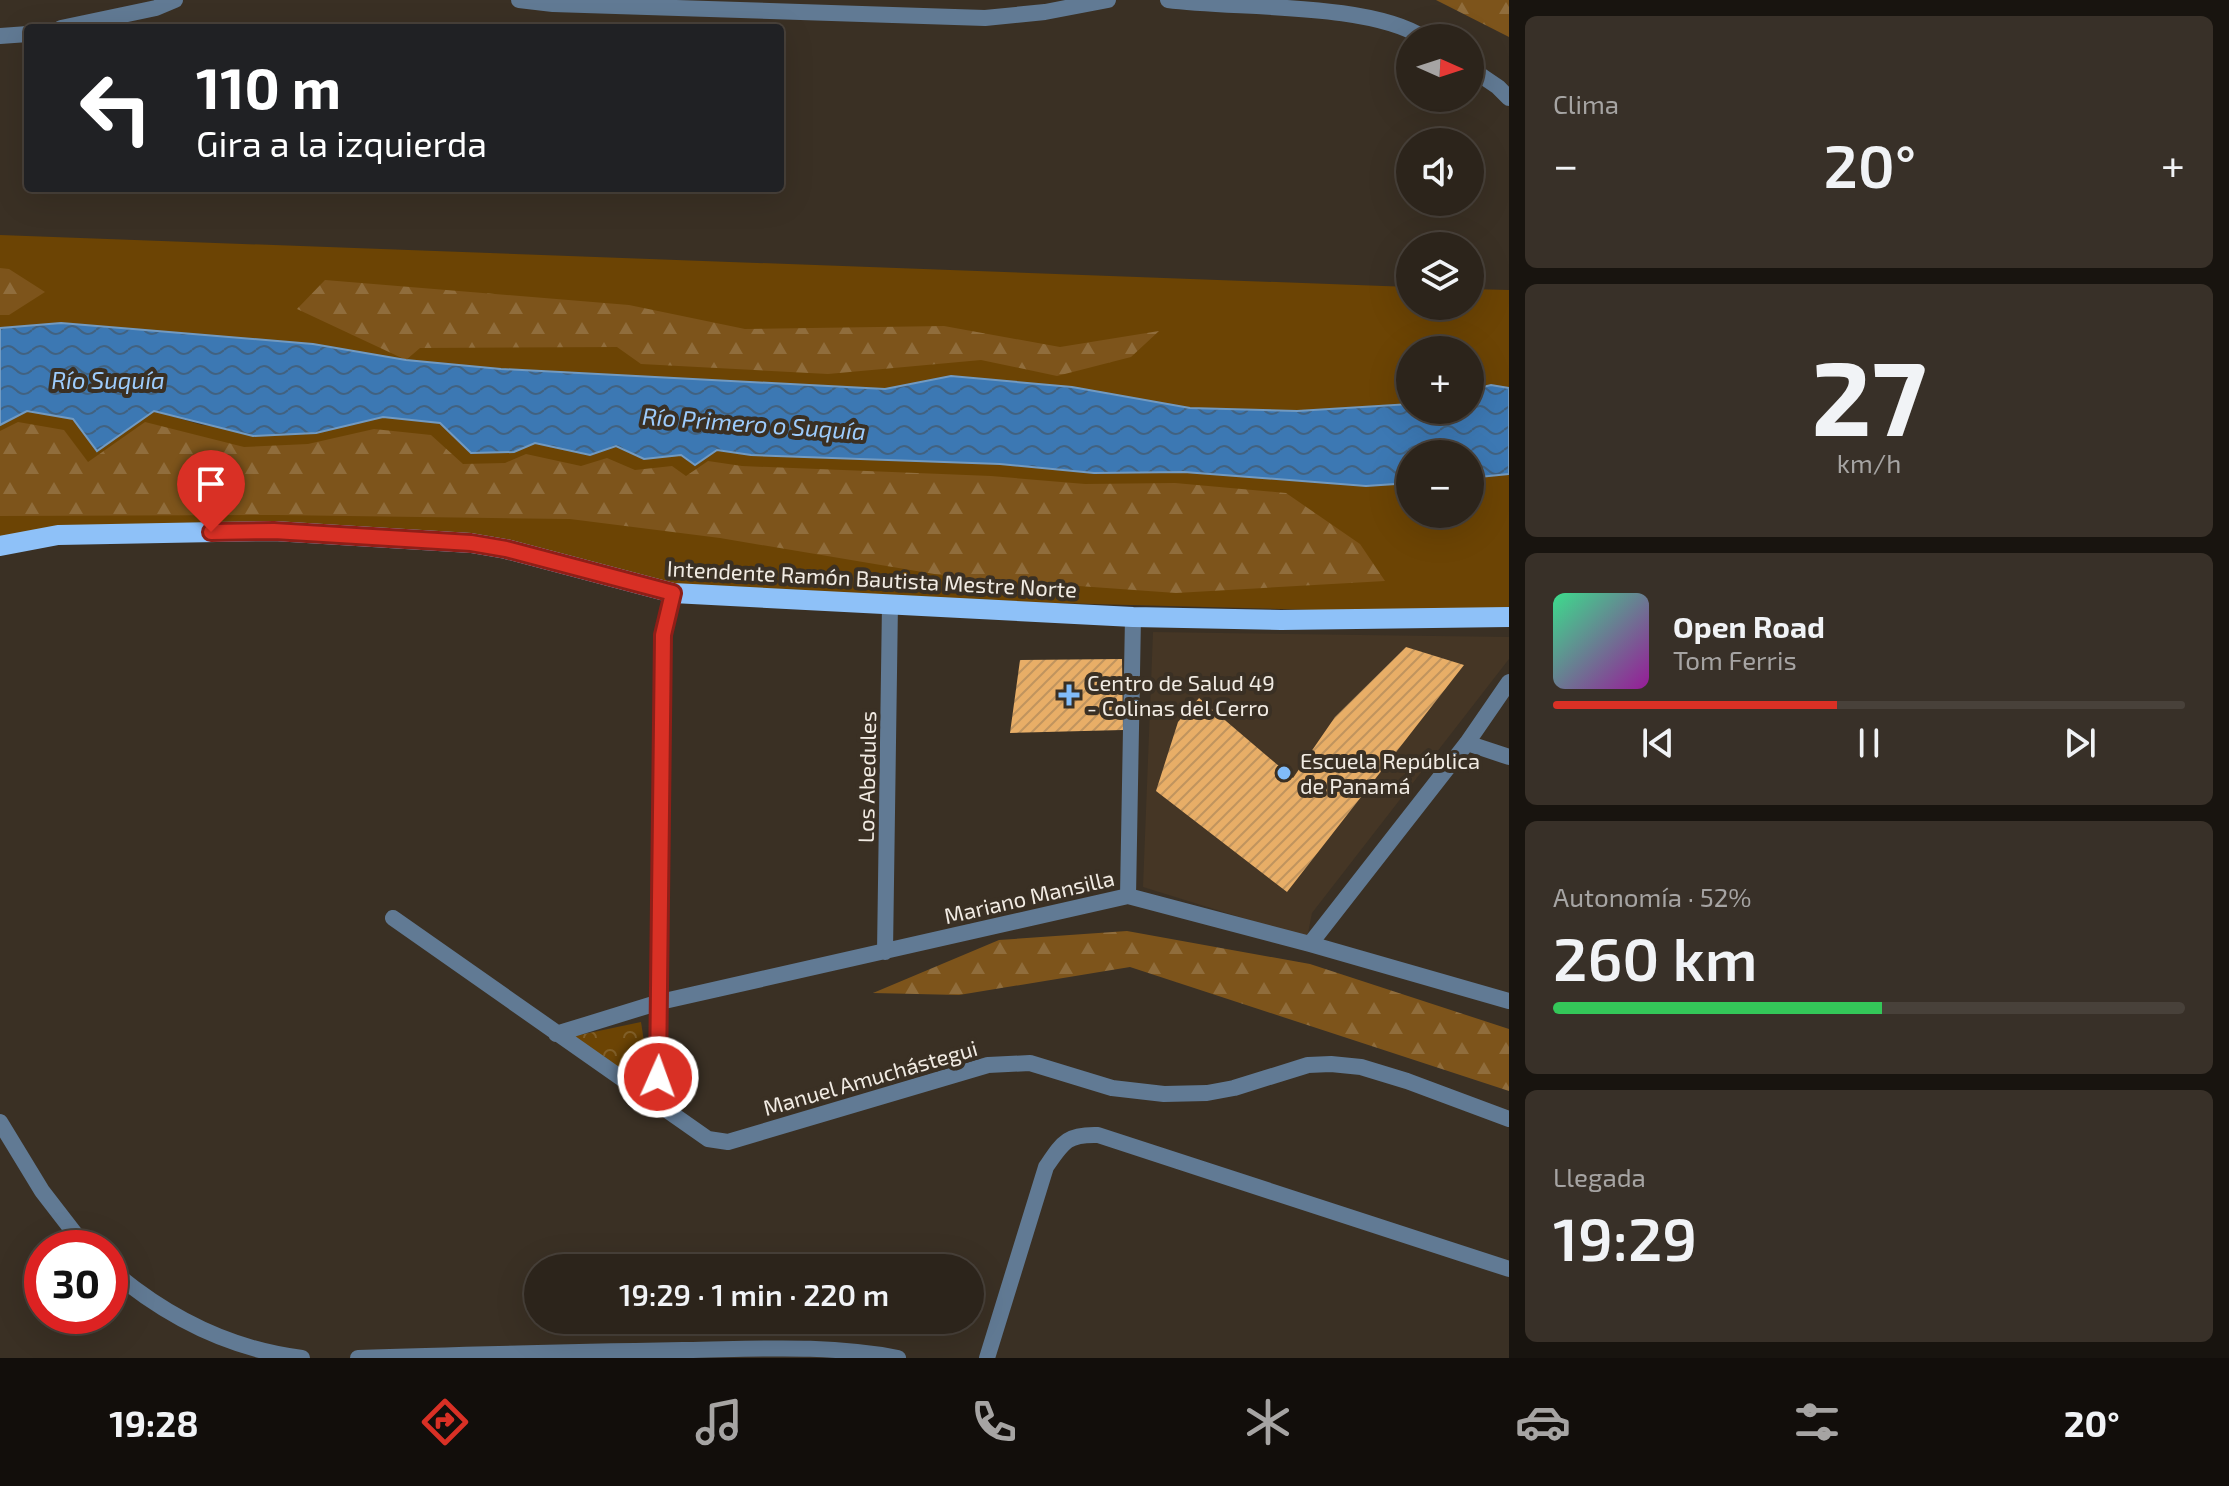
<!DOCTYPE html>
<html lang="es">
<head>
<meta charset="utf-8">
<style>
  :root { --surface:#2c241b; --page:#383028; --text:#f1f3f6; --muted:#a6a4a3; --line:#48413a; --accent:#d93025 }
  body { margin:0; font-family:"Exo 2",sans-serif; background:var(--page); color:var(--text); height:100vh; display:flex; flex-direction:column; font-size:30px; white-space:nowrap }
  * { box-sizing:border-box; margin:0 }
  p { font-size:26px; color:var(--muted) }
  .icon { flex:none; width:44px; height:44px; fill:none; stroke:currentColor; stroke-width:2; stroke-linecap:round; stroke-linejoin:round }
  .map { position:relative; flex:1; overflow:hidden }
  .drawer { display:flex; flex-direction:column; gap:16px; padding:16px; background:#18140f; width:720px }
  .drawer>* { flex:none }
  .guide { position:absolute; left:24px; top:24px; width:760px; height:168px; border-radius:8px; box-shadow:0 8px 32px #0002,0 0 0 2px var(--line); background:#202124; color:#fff; overflow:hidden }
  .needle { width:52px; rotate:93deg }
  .buttons { position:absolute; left:1396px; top:24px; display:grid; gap:16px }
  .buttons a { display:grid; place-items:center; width:88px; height:88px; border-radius:50%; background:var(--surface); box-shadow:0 8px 32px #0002,0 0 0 2px var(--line); font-size:40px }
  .speed { position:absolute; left:24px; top:1230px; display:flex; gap:16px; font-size:40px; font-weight:700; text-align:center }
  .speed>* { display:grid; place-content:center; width:104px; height:104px; border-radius:50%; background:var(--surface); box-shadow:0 8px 32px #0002,0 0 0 2px var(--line); line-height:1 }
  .speed .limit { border:12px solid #d22; background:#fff; color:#111 }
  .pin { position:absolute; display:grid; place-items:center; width:68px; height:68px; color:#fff; margin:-82px -34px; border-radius:50% 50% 50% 0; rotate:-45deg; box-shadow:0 0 8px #0007 }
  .pin .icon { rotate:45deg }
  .me { position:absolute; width:88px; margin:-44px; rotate:2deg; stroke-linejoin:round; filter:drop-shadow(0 0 6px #0008) }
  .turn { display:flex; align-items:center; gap:28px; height:168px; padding:0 40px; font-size:36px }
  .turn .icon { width:104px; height:104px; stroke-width:2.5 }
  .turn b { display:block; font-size:56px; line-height:68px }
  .big { font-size:60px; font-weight:600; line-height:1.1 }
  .drawer .tile { flex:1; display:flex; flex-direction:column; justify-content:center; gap:12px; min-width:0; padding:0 28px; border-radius:12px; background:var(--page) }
  .drawer .dial { align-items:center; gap:0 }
  .dial b { font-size:104px; line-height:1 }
  .song { display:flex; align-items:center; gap:24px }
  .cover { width:96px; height:96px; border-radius:12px; background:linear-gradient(135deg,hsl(150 70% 55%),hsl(300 70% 35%)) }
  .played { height:8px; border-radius:4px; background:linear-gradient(90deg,var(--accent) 45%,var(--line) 45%) }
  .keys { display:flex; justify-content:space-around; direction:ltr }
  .heat { display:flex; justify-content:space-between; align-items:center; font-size:44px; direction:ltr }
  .charge { height:12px; border-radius:6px; background:linear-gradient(90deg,#34c759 52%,var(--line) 0) }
  .trip { position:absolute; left:524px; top:1254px; width:460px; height:80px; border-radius:40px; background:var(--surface); box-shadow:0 8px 32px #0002,0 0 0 2px var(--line); font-weight:600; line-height:80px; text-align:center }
  .tab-bar { display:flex; height:128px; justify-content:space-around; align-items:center; background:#120e0b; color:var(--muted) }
  .tab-bar .icon { width:56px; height:56px }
  .tab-bar .current { color:var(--accent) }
  .tab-bar b { font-size:36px; color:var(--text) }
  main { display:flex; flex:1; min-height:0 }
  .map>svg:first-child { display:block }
  .built { fill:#453625 }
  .green { fill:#6c4404 }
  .forest { fill:url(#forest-firs) }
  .park { fill:url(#park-crowns) }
  .water { fill:url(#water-waves); stroke:#729ac1; stroke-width:2 }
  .building { fill:url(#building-hatch) }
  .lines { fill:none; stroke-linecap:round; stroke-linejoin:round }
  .minor { stroke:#617a94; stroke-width:16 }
  .primary { stroke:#8ec1f8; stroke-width:20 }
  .route-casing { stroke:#8d1f18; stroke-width:20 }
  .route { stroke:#d93025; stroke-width:14 }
  .poi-dot { fill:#81bcfa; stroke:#3a3024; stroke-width:3 }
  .labels { text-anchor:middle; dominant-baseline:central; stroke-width:8; stroke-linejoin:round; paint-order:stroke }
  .street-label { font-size:22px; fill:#f1ebe3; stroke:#3a3024 }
  .poi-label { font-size:22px; fill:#f1ebe3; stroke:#3a3024; text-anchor:start }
  .water-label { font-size:24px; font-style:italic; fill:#9dccfd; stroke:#3a3024 }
</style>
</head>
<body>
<main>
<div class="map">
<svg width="1509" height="1358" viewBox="0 0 1509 1358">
  <defs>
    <pattern id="forest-firs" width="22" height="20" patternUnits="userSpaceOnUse" patternTransform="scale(2)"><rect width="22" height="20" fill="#7d541b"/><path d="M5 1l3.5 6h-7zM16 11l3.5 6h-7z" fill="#906d3c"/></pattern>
    <pattern id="park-crowns" width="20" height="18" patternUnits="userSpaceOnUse" patternTransform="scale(2)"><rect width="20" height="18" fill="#6c4404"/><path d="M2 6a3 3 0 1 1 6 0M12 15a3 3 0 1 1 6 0" fill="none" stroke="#815f28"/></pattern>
    <pattern id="water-waves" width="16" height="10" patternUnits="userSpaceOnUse" patternTransform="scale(2)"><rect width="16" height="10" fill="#3c78b3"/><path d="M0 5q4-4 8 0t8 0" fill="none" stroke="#416281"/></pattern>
    <pattern id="building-hatch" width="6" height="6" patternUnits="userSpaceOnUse" patternTransform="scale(2)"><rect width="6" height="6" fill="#e8ae67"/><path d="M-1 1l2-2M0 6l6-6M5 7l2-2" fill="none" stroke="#c0945e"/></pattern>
  </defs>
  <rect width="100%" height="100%" fill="#3a3024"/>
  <path class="built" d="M1153,632L1509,637V659L1312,913L1307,938L1143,887Z"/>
  <path class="green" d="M0,235L1410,287V306H1470V289L1509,290V388L1491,385L1470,390V350H1410V404L1297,411L1190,408L1072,387L951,376L885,389L501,369L406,360L313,344L61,323L0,328Z
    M27,411L73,419L97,450L154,411L202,425L316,433L383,417L440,423L472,453L514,452L535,442L589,455L616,446L644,459L717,450L751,455L1000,464L1094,473L1184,472L1366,486L1410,483V514H1470V478L1509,474V615L673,593L506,549L274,531L0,546V425Z"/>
  <path class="forest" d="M1436,0H1509V37Z
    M0,268L9,269L45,292L9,315H0Z
    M325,280L629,305L745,329L944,326L1060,347L1159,331L1131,357L1057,376L981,360L828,374L641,364L617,347L420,348L406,360L297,309Z
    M18,422L64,430L88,462L145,422L244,447L308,444L374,429L431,435L463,464L505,463L526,454L581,466L607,458L635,470L672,466L686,476L708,461L742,466L991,476L1085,484L1175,483L1286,493L1360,544L1385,581L1176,593L952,577L720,538L570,519L278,515L0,516V431Z
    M1127,931L1310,964L1509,1029V1091L1130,967L959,995L873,993L999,940Z"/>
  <path class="park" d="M641,1022L651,1088L570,1037Z"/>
  <path class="water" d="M61,323L313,344L406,360L501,369L885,389L951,376L1072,387L1190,408L1297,411L1410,404V410H1470V390L1491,385L1509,388V474L1470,478V454H1410V483L1366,486L1184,472L1094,473L1000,464L751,455L717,450L695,465L681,455L644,459L616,446L590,455L535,443L514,452L471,453L440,423L383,417L316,433L253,436L154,411L97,451L73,419L27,411L0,425V328Z"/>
  <path class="building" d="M1406,647L1464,665L1287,892L1156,791L1178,722L1199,698L1293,778L1335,717Z
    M1122,659L1123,730L1010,733L1020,660Z"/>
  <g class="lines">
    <path class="minor" d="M519,0L553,4L985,18L1045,12L1108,0
      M1168,0C1236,9 1369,2 1424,38
      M61,28L156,8L175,0
      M0,36L28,34
      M1470,68L1498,87L1509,98
      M1467,743L1509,757
      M1128,896L1133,617
      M393,918L708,1139L728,1142L988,1065L1030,1063L1112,1088L1164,1094L1207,1093L1234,1088L1308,1065L1331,1064L1361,1067L1407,1081L1509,1119
      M1310,944L1467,743L1509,682
      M885,952L890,603
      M556,1034L660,1002L1128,896L1310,944L1509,1001
      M657,1102L663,635L673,593
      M0,1122L42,1191L86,1248
      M110,1269C166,1317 229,1349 302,1358
      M358,1358C467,1354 577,1352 686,1350C756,1349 828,1344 898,1358
      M987,1358L1046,1167C1063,1142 1067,1134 1098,1135L1509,1269"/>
    <path class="primary" d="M0,546L58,535L274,531L471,543L506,549L673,593L1133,617L1281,620L1509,617"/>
  </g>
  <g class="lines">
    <g class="route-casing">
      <path id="route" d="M211,532L274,531L471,543L506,549L673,593L663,635L658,1077"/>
    </g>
    <use href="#route" class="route"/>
  </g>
  <g class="poi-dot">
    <path d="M1065 683h8v8h8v8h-8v8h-8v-8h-8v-8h8z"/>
    <circle cx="1284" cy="773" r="8"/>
  </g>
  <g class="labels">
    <g class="street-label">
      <text transform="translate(872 578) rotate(3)">Intendente Ramón Bautista Mestre Norte</text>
      <text transform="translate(866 777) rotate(-89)">Los Abedules</text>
      <text transform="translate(1029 896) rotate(-13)">Mariano Mansilla</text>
      <text transform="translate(870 1077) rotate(-16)">Manuel Amuchástegui</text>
    </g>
    <g class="poi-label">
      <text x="1087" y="682">Centro de Salud 49<tspan x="1087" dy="25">- Colinas del Cerro</tspan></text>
      <text x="1300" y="760">Escuela República<tspan x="1300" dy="25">de Panamá</tspan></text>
    </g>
    <g class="water-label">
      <text x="108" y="379">Río Suquía</text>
      <text transform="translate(754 423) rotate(4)">Río Primero o Suquía</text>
    </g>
  </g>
</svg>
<div class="buttons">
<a><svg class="needle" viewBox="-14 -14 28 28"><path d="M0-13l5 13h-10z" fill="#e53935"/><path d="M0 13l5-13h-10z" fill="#a6a4a3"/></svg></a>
<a><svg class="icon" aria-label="sound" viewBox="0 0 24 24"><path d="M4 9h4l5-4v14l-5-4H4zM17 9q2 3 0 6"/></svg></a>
<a><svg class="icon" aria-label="layers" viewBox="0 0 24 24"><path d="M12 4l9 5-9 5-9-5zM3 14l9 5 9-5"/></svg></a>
<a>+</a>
<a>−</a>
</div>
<div class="speed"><div class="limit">30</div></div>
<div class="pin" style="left:211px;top:532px;background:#d93025"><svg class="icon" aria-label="arrive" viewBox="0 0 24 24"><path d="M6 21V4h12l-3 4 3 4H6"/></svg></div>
<svg class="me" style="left:658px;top:1077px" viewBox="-20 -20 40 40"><circle r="17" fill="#d93025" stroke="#fff" stroke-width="3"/><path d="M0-11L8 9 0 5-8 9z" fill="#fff"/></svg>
<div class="trip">19:29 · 1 min · 220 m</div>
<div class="guide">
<div class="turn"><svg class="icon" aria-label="left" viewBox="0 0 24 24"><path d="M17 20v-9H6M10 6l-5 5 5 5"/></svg><div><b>110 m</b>Gira a la izquierda</div></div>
</div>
</div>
<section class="drawer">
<div class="tile"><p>Clima</p>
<div class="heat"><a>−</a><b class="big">20°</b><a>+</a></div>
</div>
<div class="tile dial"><b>27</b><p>km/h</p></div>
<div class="tile">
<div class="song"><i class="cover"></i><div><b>Open Road</b><p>Tom Ferris</p></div></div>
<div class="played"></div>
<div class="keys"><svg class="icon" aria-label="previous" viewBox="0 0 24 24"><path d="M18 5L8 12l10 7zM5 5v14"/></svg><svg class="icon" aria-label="pause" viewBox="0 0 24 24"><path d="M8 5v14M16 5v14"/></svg><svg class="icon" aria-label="next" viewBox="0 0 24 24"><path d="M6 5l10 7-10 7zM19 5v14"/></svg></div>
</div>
<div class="tile"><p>Autonomía · 52%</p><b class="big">260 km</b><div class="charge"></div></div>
<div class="tile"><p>Llegada</p><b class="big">19:29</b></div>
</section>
</main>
<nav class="tab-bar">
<b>19:28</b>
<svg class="icon current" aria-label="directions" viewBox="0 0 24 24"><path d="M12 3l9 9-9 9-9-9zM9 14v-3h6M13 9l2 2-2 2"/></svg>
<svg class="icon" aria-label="music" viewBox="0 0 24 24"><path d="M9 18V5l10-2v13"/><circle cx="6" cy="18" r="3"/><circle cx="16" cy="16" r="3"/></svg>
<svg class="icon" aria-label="phone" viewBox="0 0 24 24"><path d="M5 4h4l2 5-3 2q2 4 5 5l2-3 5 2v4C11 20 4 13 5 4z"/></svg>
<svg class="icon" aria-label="climate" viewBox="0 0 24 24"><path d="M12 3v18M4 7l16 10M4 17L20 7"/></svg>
<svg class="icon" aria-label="car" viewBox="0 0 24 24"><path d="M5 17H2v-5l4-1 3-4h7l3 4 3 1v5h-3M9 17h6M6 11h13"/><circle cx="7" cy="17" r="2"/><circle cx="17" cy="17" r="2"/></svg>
<svg class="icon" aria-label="filters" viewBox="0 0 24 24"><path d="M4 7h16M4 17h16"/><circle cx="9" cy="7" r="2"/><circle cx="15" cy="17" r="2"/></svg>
<b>20°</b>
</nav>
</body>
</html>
